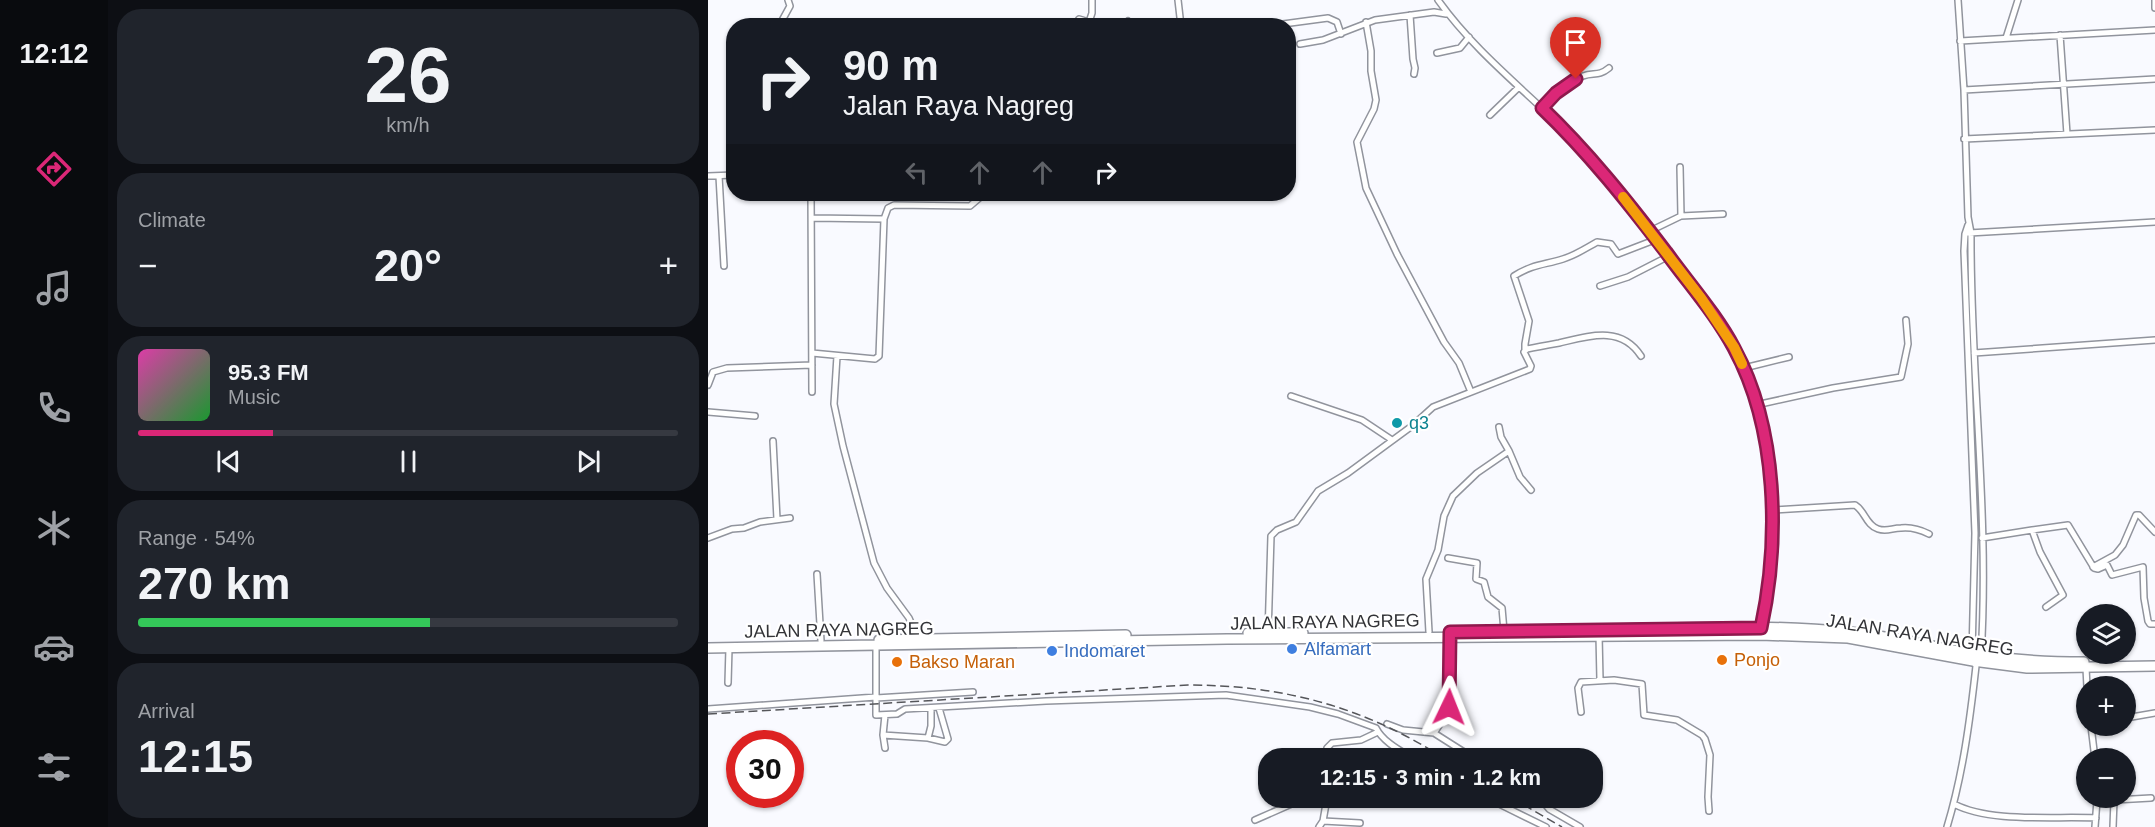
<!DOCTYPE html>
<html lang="en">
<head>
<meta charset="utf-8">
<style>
  :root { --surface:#171b24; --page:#20242c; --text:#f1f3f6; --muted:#9ea1a6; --line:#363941; --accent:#db2777 }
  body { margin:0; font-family:Arial,sans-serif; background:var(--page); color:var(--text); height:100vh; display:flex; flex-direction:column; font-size:22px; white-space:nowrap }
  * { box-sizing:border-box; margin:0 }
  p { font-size:20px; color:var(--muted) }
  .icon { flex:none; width:33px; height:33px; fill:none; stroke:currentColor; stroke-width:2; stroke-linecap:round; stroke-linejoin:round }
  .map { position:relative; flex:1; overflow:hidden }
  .sheet { display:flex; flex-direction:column; gap:9px; padding:9px; background:#0d0f14; width:600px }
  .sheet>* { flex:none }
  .banner { position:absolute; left:18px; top:18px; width:570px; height:183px; border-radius:24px; box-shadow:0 2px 4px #0004; background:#171b24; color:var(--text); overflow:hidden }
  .controls { position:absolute; left:1368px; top:604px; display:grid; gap:12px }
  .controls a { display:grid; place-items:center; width:60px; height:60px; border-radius:50%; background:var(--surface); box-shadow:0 2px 4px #0004; font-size:30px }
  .speed { position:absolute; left:18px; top:730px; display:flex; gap:12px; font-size:30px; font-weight:700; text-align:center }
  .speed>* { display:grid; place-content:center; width:78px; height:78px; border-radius:50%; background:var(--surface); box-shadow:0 2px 4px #0004; line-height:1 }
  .speed .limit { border:9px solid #d22; background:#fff; color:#111 }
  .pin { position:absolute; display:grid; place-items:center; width:51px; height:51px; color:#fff; margin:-62px -26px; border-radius:50% 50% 50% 0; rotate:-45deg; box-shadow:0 0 6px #0007 }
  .pin .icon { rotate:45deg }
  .me { position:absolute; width:66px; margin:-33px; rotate:2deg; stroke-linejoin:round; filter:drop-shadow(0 0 4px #0008) }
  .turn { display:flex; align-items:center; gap:21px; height:126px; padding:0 18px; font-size:27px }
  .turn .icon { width:78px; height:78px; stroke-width:2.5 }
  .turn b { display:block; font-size:42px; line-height:51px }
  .lanes { display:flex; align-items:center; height:57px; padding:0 18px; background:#0003; justify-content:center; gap:30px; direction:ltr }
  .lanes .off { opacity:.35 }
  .big { font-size:45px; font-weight:700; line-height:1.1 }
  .sheet .tile { flex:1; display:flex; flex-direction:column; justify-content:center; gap:9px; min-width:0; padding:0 21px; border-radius:24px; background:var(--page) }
  .sheet .dial { align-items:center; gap:0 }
  .dial b { font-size:78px; line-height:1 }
  .song { display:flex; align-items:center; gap:18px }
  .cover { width:72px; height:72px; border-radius:9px; background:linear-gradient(135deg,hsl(320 70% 55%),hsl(130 70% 35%)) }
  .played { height:6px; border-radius:3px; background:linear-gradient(90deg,var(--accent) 25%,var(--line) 25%) }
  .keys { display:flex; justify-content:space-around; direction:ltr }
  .heat { display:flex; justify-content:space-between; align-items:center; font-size:33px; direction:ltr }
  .charge { height:9px; border-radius:4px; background:linear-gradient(90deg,#34c759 54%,var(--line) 0) }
  .trip { position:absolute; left:550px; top:748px; width:345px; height:60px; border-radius:24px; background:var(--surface); box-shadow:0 2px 4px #0004; font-weight:700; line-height:60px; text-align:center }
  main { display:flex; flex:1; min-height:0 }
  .menu { display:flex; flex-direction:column; width:108px; justify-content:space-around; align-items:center; background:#090b0e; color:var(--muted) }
  .menu .icon { width:42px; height:42px }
  .menu .on { color:var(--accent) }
  .menu b { font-size:27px; color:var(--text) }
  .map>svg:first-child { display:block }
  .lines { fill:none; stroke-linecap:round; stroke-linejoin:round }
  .street-casing { stroke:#91949d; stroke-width:8 }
  .highway-casing { stroke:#91949d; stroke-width:12 }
  .street { stroke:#fff; stroke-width:5 }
  .highway { stroke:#fff; stroke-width:9 }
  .rail { stroke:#55565a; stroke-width:1.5; stroke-dasharray:9 4.5; stroke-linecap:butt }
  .route-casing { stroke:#8e194d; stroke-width:15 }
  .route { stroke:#db2777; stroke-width:10 }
  .slow { stroke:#f59e0b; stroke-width:10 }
  .culture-dot { fill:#0f9aa8; stroke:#fff; stroke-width:2 }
  .shop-dot { fill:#3f7fe0; stroke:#fff; stroke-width:2 }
  .food-dot { fill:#e8710a; stroke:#fff; stroke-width:2 }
  .labels { text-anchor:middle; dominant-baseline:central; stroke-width:4.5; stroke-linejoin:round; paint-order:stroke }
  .culture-label { font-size:18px; fill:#0d838f; stroke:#fff; text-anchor:start }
  .street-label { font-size:18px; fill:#323337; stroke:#fff }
  .shop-label { font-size:18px; fill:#366cbe; stroke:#fff; text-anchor:start }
  .food-label { font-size:18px; fill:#c56008; stroke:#fff; text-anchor:start }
</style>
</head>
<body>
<main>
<nav class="menu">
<b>12:12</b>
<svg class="icon on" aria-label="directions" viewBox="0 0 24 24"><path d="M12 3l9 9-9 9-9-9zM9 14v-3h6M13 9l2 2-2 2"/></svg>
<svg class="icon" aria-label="music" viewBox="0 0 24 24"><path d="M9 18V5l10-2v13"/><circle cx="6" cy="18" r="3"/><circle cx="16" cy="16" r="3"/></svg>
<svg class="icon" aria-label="phone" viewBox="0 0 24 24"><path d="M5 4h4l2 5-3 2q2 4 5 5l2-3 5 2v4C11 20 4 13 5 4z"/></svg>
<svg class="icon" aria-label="climate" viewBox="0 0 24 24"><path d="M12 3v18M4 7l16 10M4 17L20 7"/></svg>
<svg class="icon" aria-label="car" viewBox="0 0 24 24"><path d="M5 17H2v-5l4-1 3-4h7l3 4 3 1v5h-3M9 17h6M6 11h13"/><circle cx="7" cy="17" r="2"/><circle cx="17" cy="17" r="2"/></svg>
<svg class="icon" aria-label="filters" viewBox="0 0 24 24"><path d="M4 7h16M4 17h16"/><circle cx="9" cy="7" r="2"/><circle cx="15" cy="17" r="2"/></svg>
</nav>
<section class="sheet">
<div class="tile dial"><b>26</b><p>km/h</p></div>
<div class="tile"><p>Climate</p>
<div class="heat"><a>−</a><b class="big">20°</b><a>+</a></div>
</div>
<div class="tile">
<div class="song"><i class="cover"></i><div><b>95.3 FM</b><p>Music</p></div></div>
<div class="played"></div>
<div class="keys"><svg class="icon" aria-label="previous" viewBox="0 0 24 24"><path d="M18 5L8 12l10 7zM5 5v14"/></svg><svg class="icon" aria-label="pause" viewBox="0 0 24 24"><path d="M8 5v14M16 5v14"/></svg><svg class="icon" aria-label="next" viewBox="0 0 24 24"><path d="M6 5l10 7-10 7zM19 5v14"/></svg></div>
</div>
<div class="tile"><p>Range · 54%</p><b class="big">270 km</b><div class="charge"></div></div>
<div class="tile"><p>Arrival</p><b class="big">12:15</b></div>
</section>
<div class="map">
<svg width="1447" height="827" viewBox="0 0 1447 827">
  <rect width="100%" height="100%" fill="#f9faff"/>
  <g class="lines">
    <g class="street-casing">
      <path id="street" d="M470,0L473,26
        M730,0C767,52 818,91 863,136C898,172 927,213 958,252C982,283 1007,314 1026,348C1070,428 1072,541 1053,628
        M1250,0L1256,90L1260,217L1263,233C1262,374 1282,515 1273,656
        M1447,0V8
        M702,15L705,59L707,68L706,74
        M420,21L425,26
        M658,22L663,51V71L668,100L666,109L649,142L658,188L689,254L736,342L751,363L763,392
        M575,24L620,18L629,22L633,34
        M71,26L82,6L80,0
        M366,26L371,19L381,22L384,13V0
        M1352,35L1359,134
        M1298,38L1310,0
        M1252,41L1447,30
        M592,44L615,40L667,20L726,12L738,14
        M729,53L752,48L761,37
        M1256,90L1447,79
        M834,108C845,96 859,82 875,76C886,72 890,77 901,68
        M782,115L811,87
        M26,123V164
        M1256,139L1447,130
        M0,176L26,175
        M11,176L16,266
        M103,194L104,392
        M973,216L1015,214
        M104,218L176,219L180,208L186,205L262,206L276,194
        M942,231L973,216L972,167
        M1261,233L1447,222
        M892,286L920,277L961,256
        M817,350V344L821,321L806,276C825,264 836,265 855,259C868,255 878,248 889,242L903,244L910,254L949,239
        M104,353L167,359L171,356L176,219
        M1266,353L1447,340
        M129,356L126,404L135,446L166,563L179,588L201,618L210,639
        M1036,368L1081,357
        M0,385L5,372L19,368L104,365
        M583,396L654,420L684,440
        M1048,405L1125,388L1193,377L1200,344L1198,320
        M0,412L47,416
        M65,441L69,519
        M801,451L812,477L823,490
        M1064,510L1147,505C1157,511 1158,525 1170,529C1179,532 1184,528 1193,528C1202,527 1213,530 1221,534
        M1324,530L1360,525L1386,568L1390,569L1399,565L1404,575L1435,567L1436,598L1440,621L1442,624H1447
        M0,538L24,529L36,528L52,522L82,518
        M1274,538L1324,530L1332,552L1355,595L1338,607
        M740,558L769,563L768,579L776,582L780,597L794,608L796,631
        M1385,567L1407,555L1415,545L1428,515H1431L1447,532
        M109,574L113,641
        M721,632L718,579L730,550L736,516L745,496L769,473L801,451L793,437L791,427
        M560,635L563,536L569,530L588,522L610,491L640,473L704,426L725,407L822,369L823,366L816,352L819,349C829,347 840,345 851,343C881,336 913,325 933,356
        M891,635L892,680
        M168,646V715L189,714L197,709L338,701L518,695L602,707L630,714L668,728C675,742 693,751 706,759
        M1378,668L1379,687
        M20,683L21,648
        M168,698L265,692
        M0,709L168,697
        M873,712L870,688L873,682L906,680L934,684L936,715L969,720L994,735L997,739L1002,755L1000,797L1001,811
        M1418,718L1447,713
        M679,724L695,730L726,733L767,759
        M1383,726L1387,759
        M726,733L738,715L741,707L742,631
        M175,735L220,738L223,726V708
        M220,738L237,742L240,739L231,708
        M177,748L175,735L177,715
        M619,759V748L624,743L653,740L670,732
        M779,798L838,827
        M832,798L841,809L872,827
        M1389,801L1443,798
        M1246,804C1282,823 1346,816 1388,818
        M547,820L597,798
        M615,821L652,823
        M611,827L615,821L619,798
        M1239,827C1255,774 1262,720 1268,666L1265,661L1264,653L1267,533L1256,251L1257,234L1260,225
        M1387,827L1389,800
        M1405,827L1406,800"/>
    </g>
    <g class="highway-casing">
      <path id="highway" d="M909,629C986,628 1065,624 1141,632C1184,636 1225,647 1267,654C1302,660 1340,662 1376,662
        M540,633H595
        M171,640L418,635
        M0,648L519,639L1052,635L1140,638L1265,661L1319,668L1447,666"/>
    </g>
    <use href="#street" class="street"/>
    <use href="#highway" class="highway"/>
    <path class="rail" d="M0,714L480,685C575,685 657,707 737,759
      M804,798L854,827"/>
  </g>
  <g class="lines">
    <g class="route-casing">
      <path id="route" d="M741,707L742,632L1053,628C1072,540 1070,429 1026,348C1008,314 981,284 958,252C919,201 880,152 834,108L848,93L868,79"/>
    </g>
    <use href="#route" class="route"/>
    <path class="slow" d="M915,197L993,298L1026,347L1034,364"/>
  </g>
  <circle class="culture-dot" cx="689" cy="423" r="6"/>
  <g class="shop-dot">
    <circle cx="584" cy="649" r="6"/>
    <circle cx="344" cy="651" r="6"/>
  </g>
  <g class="food-dot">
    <circle cx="1014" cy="660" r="6"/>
    <circle cx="189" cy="662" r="6"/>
  </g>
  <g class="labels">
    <g class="culture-label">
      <text x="701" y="423">q3</text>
    </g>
    <g class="street-label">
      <text transform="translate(617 622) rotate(-1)">JALAN RAYA NAGREG</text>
      <text transform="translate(131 630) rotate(-1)">JALAN RAYA NAGREG</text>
      <text transform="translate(1212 635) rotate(9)">JALAN RAYA NAGREG</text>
    </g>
    <g class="shop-label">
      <text x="596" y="649">Alfamart</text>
      <text x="356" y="651">Indomaret</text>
    </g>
    <g class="food-label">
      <text x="1026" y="660">Ponjo</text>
      <text x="201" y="662">Bakso Maran</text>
    </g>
  </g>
</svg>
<div class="controls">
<a><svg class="icon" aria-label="layers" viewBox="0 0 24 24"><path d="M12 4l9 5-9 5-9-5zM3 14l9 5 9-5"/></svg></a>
<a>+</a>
<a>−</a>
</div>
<div class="speed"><div class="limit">30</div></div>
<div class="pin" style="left:868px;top:79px;background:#d93025"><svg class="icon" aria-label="arrive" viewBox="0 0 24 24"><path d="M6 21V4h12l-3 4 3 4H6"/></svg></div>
<svg class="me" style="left:741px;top:707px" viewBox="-20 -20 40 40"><path d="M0-17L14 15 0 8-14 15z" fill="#db2777" stroke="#fff" stroke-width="4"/></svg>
<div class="trip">12:15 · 3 min · 1.2 km</div>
<div class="banner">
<div class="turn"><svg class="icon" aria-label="right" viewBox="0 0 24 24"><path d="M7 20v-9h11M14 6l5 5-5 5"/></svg><div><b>90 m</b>Jalan Raya Nagreg</div></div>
<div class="lanes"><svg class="icon off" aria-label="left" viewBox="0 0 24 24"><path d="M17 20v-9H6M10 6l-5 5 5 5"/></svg><svg class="icon off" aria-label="ahead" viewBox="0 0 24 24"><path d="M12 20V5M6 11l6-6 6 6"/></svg><svg class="icon off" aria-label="ahead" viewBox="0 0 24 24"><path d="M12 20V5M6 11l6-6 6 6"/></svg><svg class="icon" aria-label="right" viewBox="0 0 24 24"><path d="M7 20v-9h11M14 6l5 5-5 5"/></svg></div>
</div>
</div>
</main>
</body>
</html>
